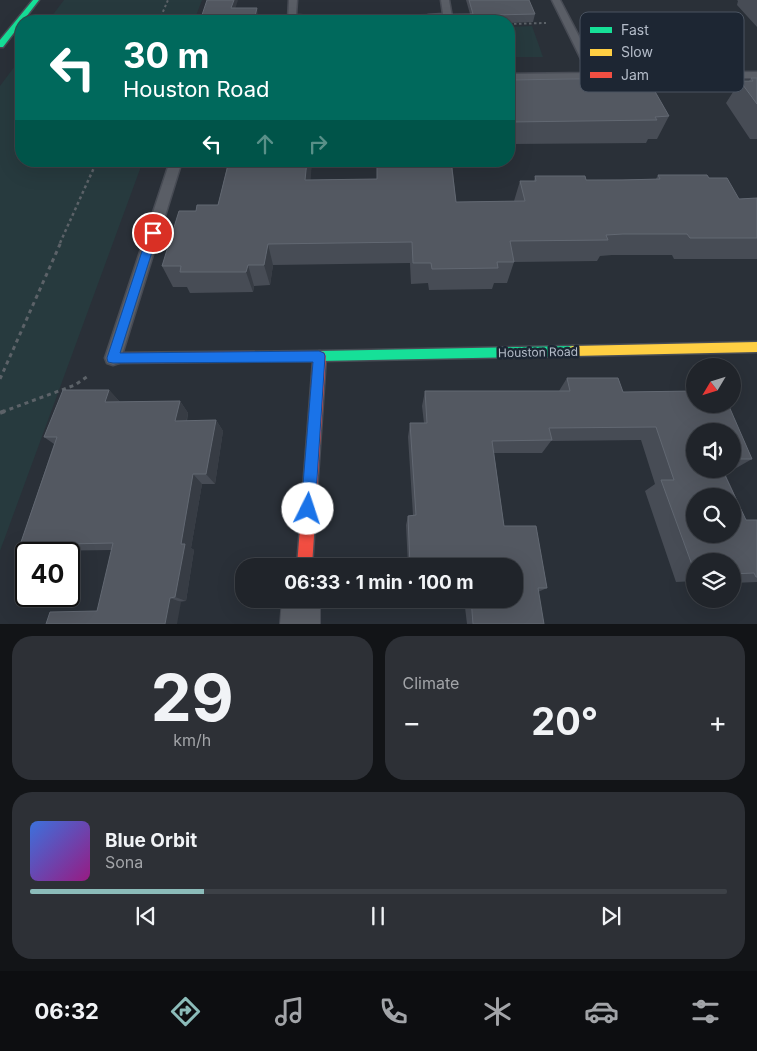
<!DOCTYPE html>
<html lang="en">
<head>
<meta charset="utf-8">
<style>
  :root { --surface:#20242a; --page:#2d3036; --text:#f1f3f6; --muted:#a2a4a8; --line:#3d4147; --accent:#8bbbb9 }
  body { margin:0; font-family:Inter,sans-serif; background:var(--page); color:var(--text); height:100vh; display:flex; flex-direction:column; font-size:19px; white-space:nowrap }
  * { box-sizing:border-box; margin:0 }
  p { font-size:16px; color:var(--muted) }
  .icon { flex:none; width:28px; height:28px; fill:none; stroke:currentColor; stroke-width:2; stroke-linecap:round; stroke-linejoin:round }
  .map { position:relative; height:624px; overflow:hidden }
  .details { display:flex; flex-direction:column; gap:12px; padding:12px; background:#121417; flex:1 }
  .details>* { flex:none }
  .hud { position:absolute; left:15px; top:15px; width:500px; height:152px; border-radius:20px; box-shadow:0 5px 20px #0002,0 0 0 1px var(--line); background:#00695c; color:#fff; overflow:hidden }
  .needle { width:32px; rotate:232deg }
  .fabs { position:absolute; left:686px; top:358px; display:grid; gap:10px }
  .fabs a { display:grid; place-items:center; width:55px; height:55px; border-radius:50%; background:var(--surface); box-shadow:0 5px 20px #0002,0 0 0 1px var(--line); font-size:25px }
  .speed { position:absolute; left:15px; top:542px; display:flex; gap:10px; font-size:25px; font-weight:700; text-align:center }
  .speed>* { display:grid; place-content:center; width:65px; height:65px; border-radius:50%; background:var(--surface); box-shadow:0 5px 20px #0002,0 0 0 1px var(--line); line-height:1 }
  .speed .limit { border:2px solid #111; border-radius:8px; background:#fff; color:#111 }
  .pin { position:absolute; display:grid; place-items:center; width:42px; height:42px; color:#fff; margin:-21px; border:2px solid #fff; border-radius:50%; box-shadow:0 1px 5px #0007 }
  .me { position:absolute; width:55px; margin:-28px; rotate:4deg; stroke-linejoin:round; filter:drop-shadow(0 0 4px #0008) }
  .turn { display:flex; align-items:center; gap:18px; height:105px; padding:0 25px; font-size:22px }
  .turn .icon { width:65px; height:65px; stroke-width:2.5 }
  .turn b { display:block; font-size:35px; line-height:42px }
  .lanes { display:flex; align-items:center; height:48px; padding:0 25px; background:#0003; justify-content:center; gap:25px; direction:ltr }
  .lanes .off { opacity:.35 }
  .big { font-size:38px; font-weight:700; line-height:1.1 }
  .details .tile { flex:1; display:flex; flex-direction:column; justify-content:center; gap:8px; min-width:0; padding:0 18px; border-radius:20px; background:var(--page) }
  .details .dial { align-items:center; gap:0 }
  .dial b { font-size:65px; line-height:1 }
  .song { display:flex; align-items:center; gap:15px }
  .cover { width:60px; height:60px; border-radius:8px; background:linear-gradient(135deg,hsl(220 70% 55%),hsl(310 70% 35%)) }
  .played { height:5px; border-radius:2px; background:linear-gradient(90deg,var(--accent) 25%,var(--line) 25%) }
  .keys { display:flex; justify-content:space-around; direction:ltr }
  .heat { display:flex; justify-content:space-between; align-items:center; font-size:28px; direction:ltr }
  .details .tiles { flex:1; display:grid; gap:12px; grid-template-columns:1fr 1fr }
  .tile:last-child { grid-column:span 2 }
  .trip { position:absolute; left:235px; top:558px; width:288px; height:50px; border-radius:20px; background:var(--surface); box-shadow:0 5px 20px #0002,0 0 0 1px var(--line); font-weight:700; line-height:50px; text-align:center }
  .menu { display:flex; height:80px; justify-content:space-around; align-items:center; background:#0d0e11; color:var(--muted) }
  .menu .icon { width:35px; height:35px }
  .menu .on { color:var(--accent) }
  .menu b { font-size:22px; color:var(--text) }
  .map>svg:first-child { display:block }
  .green { fill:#273a3e }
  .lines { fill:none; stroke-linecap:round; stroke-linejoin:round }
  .lane-casing { stroke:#484c55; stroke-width:3 }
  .street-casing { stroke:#484c55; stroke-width:2 }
  .fast-casing { stroke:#484c55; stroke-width:3 }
  .slow-casing { stroke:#484c55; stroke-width:3 }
  .jam-casing { stroke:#484c55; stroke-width:3 }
  .path-far3 { stroke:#5c6268; stroke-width:2; stroke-dasharray:2.5 2.5; stroke-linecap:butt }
  .path-far2 { stroke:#5c6268; stroke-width:2.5; stroke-dasharray:3 3; stroke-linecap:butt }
  .path-far1 { stroke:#5c6268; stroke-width:3; stroke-dasharray:4 4; stroke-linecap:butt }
  .path { stroke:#5c6268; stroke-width:4; stroke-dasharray:5 5; stroke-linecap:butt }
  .lane { fill:#5a5e66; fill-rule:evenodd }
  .street { fill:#5a5e66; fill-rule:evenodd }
  .fast { fill:#16e098; fill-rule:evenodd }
  .slow { fill:#ffcf43; fill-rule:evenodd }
  .jam { fill:#f24e42; fill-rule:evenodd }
  .wall { fill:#474c55; fill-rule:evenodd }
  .shaded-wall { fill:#373c44 }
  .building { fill:#535861; stroke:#626872; fill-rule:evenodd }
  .route { fill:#1a73e8; stroke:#114b97 }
  .labels { text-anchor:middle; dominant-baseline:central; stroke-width:5; stroke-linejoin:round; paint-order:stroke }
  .street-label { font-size:12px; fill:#b4bcc9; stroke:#1d2633 }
  .key { fill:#1d2633; stroke:#4a5360; stroke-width:1 }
  .key-label { font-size:14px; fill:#b4bcc9 }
</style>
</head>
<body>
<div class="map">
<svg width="757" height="624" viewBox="0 0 757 624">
  <rect width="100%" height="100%" fill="#2a3038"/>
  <path class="green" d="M64,0H202L194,21H48Z
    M532,26L543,57H509V27Z
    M21,58V161H143L0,551V86Z"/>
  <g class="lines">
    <g class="lane-casing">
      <path id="lane" d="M289,0H297L296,15L311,16V20H288Z
        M441,0H449L452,17L448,20L428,19V15L443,14Z
        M552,0H560L598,73L757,72V78L509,80V74L588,73Z
        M170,161H182L121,358L119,363L113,365L107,363L105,358Z"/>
    </g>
    <g class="street-casing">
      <path id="street" d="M282,599H320V624H280Z"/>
    </g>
    <g class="fast-casing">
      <path id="fast" d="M33,0H39L3,47H0V40Z
        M573,346L577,347L579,351L577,355L573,356L320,361L316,360L314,356L316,352L320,351Z"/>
    </g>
    <g class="slow-casing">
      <path id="slow" d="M757,342V352L573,356L569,355L567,351L569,347L573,346Z"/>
    </g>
    <g class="jam-casing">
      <path id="jam" d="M319,351L324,352L326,356L312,566H297L313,361L113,363L109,362L107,358L109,354L113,353Z"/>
    </g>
    <path class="path-far3" d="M159,21L168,0
      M509,24L546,23"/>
    <path class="path-far2" d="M60,243L97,161"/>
    <path class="path-far1" d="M0,379L61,242
      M2,412L75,385L88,376"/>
    <path class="path" d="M0,413L5,411"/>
    <use href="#lane" class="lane"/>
    <use href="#street" class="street"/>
    <use href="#fast" class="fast"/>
    <use href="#slow" class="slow"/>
    <use href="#jam" class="jam"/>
  </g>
  <path class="wall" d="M466,0H529L535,14L533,22L509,23V21H200L235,8L258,16L470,14Z
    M737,0H757V27L737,5L738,1Z
    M751,78H757V139H750L726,103L740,81H749Z
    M509,80L637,82L669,116L657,139H648L646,143L509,144Z
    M228,161H312L310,180L377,179V161H452L456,202L514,201L520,181H534L535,176L586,180L656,179L658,175L709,178L739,199L757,198V259H674L672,255H612L600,256L597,261L514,262L507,283H494L492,289L429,290L428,283L411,284L410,263L273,265L270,285L254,286L253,292L190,293L187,287H173L162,266L196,211L218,205L228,163Z
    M567,378H618L623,392L695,391V404H728L752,459L731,471H724L746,520H757V582L732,583V561H695V581L676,582L645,491L655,484L641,440L551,441L542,453H494L504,526H536L547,588L538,592L544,624H467L464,599H514V566H408L406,525L408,516L413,515L408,437L410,423H424L422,406L425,391H559ZM695,431H732V469H695ZM695,496H732V534H695Z
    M109,390L120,402L180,401L188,413L187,421L216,420L223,431L215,484H202L191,548L194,550L186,601L97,611L112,550L38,551L20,545L54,444L44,437Z"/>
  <path class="shaded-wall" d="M234,0H238L233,16L231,8Z
    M257,8L258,16L257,21L255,16Z
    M307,161H312L309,202L305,180Z
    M268,244L273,265L270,285L264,265Z
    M248,265L254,286L253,292L246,272Z
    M109,390L120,402H105Z
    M180,401L188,413L184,432L175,421Z
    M216,420L223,431L215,484L206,474Z
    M193,474L202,484L191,548L194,550L186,601L175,597L181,544Z
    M170,598L181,602L177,624H165Z"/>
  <path class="building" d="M207,0H234L231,8H257L255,16L473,14L469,0H529L535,14L496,15L498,21H200Z
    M635,78L637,82L649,81L669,116L655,117L657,120L510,122L509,119V80Z
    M751,78H757V104L740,81H753Z
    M229,161H307L305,180L377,179V161H451L456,202L525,201L520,181H536L535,176H585L586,180H622L660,179L658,175H707L709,178H727L739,199L757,198V238H690L687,234H623L606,235L608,240L510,241L514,262H497L498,268L432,269L431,263H413L412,242L268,244L264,265H248L246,272H180L181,266H162L179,211H196L197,205H218Z
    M567,378H618L623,392L695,391V404H728L752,459H732V431H695V469H722L746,520H757V577H756L754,573L732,574V561H695V573L661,480H674L656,427L549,428L552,440L492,441L504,526H536L547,588H538L544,624H473L471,599H514V566H410L408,516L416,515L410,423H427L425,391H570ZM695,496H732V534H695Z
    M63,390H109L105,402L180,401L175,421L216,420L206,474H193L181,544H185L175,597L170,598L165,624H46L50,612L97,611L113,543L20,545L57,437H44Z"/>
  <path class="route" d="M153,229L158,233L120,353L319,351L324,353L325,356L315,509L313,514L308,516L303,514L301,509L313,362L113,363L108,362L107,358L148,233Z"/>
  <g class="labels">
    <g class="street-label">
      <text transform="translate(538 352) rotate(-1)">Houston Road</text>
    </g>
  </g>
  <rect x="580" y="12" width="164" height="80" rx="8" class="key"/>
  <rect x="590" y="27" width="22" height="6" fill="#16e098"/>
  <rect x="590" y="49" width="22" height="7" fill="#ffcf43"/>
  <rect x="590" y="72" width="22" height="6" fill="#f24e42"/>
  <g class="key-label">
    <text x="621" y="35">Fast</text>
    <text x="621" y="57">Slow</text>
    <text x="621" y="80">Jam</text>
  </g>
</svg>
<div class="fabs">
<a><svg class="needle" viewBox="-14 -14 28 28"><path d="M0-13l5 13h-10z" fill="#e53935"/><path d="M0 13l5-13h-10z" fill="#a2a4a8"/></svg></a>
<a><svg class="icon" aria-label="sound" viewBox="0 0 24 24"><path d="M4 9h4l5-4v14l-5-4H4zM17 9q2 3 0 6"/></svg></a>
<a><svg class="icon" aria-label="search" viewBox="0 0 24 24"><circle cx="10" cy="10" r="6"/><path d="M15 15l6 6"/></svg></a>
<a><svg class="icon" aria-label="layers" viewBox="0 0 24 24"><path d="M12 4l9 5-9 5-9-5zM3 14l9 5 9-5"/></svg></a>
</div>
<div class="speed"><div class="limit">40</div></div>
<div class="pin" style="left:153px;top:233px;background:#d93025"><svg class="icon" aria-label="arrive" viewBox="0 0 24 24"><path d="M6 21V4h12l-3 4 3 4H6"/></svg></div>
<svg class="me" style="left:308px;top:509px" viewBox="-20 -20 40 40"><circle r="19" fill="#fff"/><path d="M0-13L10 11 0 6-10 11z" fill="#1a73e8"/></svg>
<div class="trip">06:33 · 1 min · 100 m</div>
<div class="hud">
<div class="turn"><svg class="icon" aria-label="left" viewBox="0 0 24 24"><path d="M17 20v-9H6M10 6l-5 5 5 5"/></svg><div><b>30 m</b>Houston Road</div></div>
<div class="lanes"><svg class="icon" aria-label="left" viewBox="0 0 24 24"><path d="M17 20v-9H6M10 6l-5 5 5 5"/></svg><svg class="icon off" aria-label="ahead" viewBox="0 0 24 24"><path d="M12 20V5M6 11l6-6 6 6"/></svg><svg class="icon off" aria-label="right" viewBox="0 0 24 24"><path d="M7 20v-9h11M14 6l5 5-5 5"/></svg></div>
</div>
</div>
<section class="details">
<div class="tiles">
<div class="tile dial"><b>29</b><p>km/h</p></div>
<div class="tile"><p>Climate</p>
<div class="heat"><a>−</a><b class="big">20°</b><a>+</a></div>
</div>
<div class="tile">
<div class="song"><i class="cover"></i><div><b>Blue Orbit</b><p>Sona</p></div></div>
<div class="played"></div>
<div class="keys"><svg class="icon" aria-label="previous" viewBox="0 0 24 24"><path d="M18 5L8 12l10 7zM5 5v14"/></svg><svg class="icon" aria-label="pause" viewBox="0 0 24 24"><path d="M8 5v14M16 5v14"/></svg><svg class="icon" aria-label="next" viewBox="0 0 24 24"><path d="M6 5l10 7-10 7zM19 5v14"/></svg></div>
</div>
</div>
</section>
<nav class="menu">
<b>06:32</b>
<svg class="icon on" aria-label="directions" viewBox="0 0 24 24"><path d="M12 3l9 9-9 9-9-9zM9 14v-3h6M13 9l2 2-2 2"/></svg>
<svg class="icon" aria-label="music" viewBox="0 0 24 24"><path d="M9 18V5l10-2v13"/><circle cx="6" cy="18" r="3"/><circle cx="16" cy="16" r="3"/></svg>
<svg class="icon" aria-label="phone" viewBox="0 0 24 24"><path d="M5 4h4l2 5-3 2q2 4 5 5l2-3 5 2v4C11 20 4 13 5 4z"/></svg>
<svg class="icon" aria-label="climate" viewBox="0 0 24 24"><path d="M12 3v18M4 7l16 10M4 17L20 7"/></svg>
<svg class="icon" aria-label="car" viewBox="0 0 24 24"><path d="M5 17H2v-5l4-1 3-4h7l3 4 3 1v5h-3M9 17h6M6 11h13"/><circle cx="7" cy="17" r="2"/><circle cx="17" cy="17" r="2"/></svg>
<svg class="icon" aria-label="filters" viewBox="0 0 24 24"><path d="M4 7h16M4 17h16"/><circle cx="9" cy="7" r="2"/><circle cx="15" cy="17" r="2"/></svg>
</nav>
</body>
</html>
